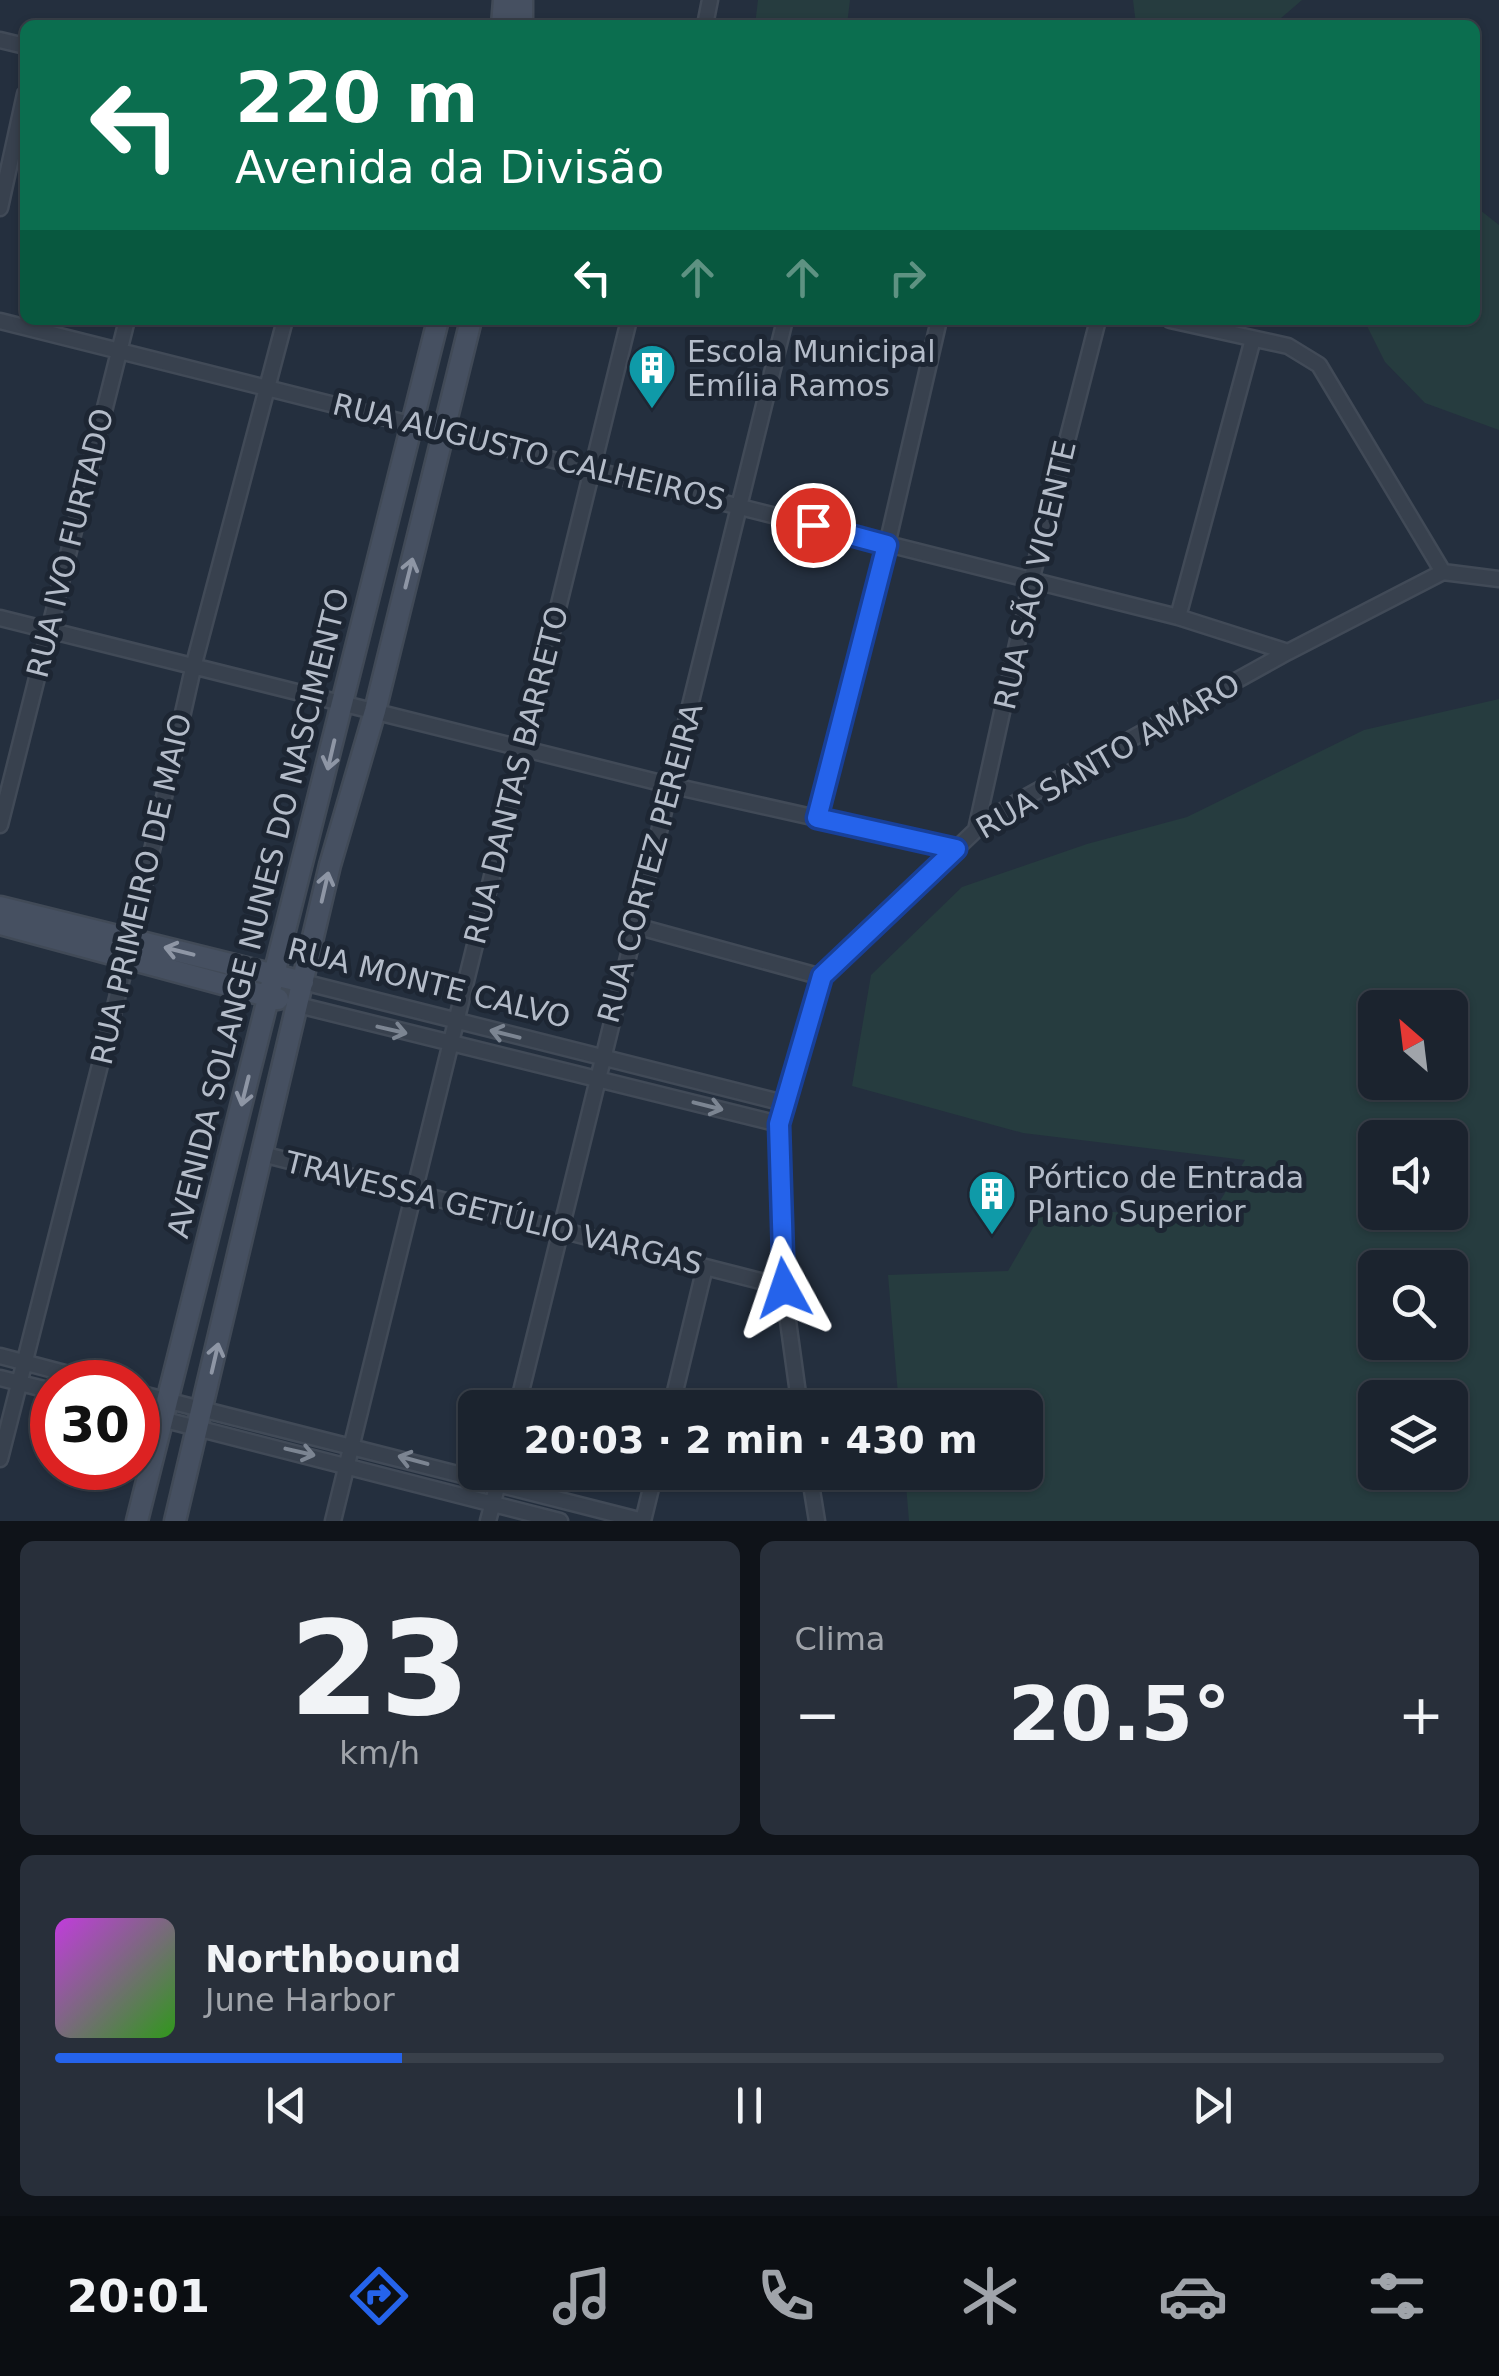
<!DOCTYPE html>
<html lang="pt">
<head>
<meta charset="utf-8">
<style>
  :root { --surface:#1b232e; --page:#282f3a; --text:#f1f3f6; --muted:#a0a4aa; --line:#39404a; --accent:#2563eb }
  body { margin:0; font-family:"DejaVu Sans",sans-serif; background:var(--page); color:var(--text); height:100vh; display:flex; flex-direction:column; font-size:38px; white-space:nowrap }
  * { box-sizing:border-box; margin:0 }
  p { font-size:32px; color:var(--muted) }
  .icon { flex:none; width:55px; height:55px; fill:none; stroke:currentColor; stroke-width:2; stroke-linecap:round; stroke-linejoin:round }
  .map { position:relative; height:1521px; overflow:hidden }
  .side { display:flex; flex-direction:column; gap:20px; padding:20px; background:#0f1319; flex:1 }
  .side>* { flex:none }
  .guide { position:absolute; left:20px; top:20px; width:1460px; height:305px; border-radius:15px; box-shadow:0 2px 8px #0004,0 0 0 2px var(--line); background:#0b6e4f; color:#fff; overflow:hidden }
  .needle { width:65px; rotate:332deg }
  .buttons { position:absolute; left:1358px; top:990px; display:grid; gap:20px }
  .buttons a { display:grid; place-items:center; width:110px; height:110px; border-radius:15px; background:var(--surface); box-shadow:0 2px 8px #0004,0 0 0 2px var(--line); font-size:50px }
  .speed { position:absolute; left:30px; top:1360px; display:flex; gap:20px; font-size:50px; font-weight:700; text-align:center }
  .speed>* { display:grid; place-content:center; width:130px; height:130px; border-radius:50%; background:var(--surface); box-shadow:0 2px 8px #0004,0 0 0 2px var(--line); line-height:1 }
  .speed .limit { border:15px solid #d22; background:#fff; color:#111 }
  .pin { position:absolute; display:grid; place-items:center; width:85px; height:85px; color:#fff; margin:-42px; border:5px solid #fff; border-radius:50%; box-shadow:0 2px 10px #0007 }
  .me { position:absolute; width:110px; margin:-55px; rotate:355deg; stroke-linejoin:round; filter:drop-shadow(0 0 8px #0008) }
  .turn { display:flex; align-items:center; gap:35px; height:210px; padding:0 50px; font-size:45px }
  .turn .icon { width:130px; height:130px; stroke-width:2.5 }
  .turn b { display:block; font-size:70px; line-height:85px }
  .lanes { display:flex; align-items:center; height:95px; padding:0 50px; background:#0003; justify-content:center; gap:50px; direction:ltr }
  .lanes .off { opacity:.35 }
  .big { font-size:75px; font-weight:600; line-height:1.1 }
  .side .widget { flex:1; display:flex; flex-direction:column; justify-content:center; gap:15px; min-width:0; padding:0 35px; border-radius:15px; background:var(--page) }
  .side .dial { align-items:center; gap:0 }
  .dial b { font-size:130px; line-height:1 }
  .song { display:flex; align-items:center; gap:30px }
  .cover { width:120px; height:120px; border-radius:15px; background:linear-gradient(135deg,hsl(290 70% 55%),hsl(110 70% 35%)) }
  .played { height:10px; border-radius:5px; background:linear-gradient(90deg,var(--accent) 25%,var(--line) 25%) }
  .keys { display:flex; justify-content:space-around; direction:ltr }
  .heat { display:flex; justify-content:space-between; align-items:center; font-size:55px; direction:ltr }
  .side .tiles { flex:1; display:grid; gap:20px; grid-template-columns:1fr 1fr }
  .widget:last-child { grid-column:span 2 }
  .trip { position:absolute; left:458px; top:1390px; width:585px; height:100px; border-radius:15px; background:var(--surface); box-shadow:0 2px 8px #0004,0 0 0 2px var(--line); font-weight:600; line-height:100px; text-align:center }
  .menu { display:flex; height:160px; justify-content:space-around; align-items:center; background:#0b0e12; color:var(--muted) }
  .menu .icon { width:70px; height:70px }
  .menu .selected { color:var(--accent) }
  .menu b { font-size:45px; color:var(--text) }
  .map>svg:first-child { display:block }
  .green { fill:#263c3f; fill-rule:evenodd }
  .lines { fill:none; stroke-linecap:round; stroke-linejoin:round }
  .street-casing { stroke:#414a57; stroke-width:19 }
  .secondary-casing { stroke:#414a57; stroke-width:25 }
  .street { stroke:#38414e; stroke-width:14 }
  .secondary { stroke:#465061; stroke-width:20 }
  .oneway { stroke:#8e96a5 }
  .oneway2 { stroke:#7c8592 }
  .route-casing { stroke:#184099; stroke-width:25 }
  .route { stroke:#2563eb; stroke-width:18 }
  .labels { text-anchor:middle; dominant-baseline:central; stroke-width:10; stroke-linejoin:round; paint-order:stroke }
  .poi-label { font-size:30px; fill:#b4bcc9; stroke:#1d2633; text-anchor:start }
  .street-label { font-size:30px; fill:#b4bcc9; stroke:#1d2633 }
</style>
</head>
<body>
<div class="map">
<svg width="1499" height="1521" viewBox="0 0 1499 1521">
  <rect width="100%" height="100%" fill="#242f3e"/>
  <path class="green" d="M758,0H850L847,25H755Z
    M1133,0H1302L1273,25H1136Z
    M1475,206L1499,225V430L1425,403L1385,362L1364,320H1475Z
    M1499,699V1521H909L905,1473L1025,1472V1408L899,1407L888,1275L1008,1271L1045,1207L1209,1219L1245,1160L1023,1133L852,1086L871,975L962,887L1087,844L1187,817L1364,730ZM1375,1008H1450V1082H1375ZM1375,1138H1450V1212H1375ZM1375,1268H1450V1342H1375ZM1375,1398H1450V1472H1375Z"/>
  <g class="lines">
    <g class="street-casing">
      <path id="street" d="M705,25L710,0
        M0,40L25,46
        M0,208L25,94
        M1170,320L1288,346L1319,365L1443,572
        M0,321L1178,617L1288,652
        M1443,572L1499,579
        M1178,617L1253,339
        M0,618L669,785L955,849
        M817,818L887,545L939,320
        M0,825L127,320
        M976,830L1031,581L1098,320
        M632,925L822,977
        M303,982L784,1103
        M298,1005L779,1124
        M262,1154L784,1287
        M0,1356L99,1382
        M0,1378L52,1391
        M138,1393L643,1521
        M517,1408L785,320
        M671,1408L705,1267
        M800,1408L780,1263L779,1124L822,977L976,830L1010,806L1288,652L1443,572
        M138,1413L560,1521
        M0,1459L132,939L194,664L285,320
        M809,1472L817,1521
        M333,1521L629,320
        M488,1521L501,1472
        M643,1521L655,1472"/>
    </g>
    <g class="secondary-casing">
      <path id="secondary" d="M502,25L504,0
        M522,25V0
        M0,907L303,982
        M0,924L278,999
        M137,1521L438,320
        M175,1521L330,865L375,711L471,320"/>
    </g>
    <use href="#street" class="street"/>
    <use href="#secondary" class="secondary"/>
  </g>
  <defs><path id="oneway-shaft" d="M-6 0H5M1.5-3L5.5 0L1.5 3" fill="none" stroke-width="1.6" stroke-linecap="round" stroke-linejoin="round" transform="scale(2.5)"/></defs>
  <g class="oneway">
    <use href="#oneway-shaft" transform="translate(409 573) rotate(-76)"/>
    <use href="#oneway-shaft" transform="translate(331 755) rotate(103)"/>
    <use href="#oneway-shaft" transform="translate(325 887) rotate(-77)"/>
    <use href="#oneway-shaft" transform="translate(179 951) rotate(-166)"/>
    <use href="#oneway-shaft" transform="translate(245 1091) rotate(104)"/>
    <use href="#oneway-shaft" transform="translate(215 1358) rotate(-77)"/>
  </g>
  <g class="oneway2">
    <use href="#oneway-shaft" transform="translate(392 1030) rotate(13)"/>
    <use href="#oneway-shaft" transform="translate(505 1034) rotate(-166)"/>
    <use href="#oneway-shaft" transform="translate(708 1106) rotate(14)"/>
    <use href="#oneway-shaft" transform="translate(300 1452) rotate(13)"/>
    <use href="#oneway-shaft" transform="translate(413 1460) rotate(-165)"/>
  </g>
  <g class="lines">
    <g class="route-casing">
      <path id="route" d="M784,1288L779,1124L822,976L956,849L817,818L887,545L813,525"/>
    </g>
    <use href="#route" class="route"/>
  </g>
  <defs>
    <g id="building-pin" transform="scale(2.5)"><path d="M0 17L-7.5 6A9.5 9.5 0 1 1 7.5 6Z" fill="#0f9aa8" stroke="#1d2633"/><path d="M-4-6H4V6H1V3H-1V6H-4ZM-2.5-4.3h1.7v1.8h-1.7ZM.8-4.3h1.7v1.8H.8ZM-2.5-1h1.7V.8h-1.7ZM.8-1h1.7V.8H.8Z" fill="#fff"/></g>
  </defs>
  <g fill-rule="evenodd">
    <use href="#building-pin" x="652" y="368"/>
    <use href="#building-pin" x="992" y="1194"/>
  </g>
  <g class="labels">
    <g class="poi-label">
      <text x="687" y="351">Escola Municipal<tspan x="687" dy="34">Emília Ramos</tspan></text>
      <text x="1027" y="1177">Pórtico de Entrada<tspan x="1027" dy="34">Plano Superior</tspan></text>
    </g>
    <g class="street-label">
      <text transform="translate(529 452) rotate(14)">RUA AUGUSTO CALHEIROS</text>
      <text transform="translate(70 543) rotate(-76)">RUA IVO FURTADO</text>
      <text transform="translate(1035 575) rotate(-77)">RUA SÃO VICENTE</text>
      <text transform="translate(1108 756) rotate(-30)">RUA SANTO AMARO</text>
      <text transform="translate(516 775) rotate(-76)">RUA DANTAS BARRETO</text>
      <text transform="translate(650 863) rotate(-75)">RUA CORTEZ PEREIRA</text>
      <text transform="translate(141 889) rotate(-77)">RUA PRIMEIRO DE MAIO</text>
      <text transform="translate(258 913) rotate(-76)">AVENIDA SOLANGE NUNES DO NASCIMENTO</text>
      <text transform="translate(429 983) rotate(14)">RUA MONTE CALVO</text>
      <text transform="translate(494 1213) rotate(14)">TRAVESSA GETÚLIO VARGAS</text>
    </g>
  </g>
</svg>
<div class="buttons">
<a><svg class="needle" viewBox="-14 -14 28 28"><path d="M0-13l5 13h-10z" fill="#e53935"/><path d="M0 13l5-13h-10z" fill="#a0a4aa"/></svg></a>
<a><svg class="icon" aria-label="sound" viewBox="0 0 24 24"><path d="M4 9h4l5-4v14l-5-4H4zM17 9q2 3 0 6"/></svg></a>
<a><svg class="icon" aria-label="search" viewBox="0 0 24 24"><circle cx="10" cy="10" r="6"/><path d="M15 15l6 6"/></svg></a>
<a><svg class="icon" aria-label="layers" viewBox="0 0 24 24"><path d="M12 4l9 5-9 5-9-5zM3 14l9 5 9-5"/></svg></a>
</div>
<div class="speed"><div class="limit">30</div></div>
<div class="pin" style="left:813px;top:525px;background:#d93025"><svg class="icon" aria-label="arrive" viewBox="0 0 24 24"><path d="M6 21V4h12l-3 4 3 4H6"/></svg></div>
<svg class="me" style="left:784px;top:1288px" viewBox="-20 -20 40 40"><path d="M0-17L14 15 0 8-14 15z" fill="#2563eb" stroke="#fff" stroke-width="4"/></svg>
<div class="trip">20:03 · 2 min · 430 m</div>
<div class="guide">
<div class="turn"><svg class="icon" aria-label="left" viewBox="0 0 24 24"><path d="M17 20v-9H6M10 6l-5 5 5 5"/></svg><div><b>220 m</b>Avenida da Divisão</div></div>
<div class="lanes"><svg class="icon" aria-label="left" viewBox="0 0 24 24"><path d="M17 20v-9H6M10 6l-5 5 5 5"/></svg><svg class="icon off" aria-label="ahead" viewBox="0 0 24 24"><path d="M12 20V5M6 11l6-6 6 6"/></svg><svg class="icon off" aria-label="ahead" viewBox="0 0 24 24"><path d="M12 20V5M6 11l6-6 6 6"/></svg><svg class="icon off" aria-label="right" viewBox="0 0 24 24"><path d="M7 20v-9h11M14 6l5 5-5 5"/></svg></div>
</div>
</div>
<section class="side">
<div class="tiles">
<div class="widget dial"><b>23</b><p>km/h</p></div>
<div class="widget"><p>Clima</p>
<div class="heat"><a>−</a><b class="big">20.5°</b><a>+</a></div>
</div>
<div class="widget">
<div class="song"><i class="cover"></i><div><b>Northbound</b><p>June Harbor</p></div></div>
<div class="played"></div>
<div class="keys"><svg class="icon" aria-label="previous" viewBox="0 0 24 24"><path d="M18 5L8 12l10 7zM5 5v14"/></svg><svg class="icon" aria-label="pause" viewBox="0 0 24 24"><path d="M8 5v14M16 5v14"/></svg><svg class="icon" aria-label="next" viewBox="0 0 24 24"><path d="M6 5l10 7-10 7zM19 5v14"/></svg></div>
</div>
</div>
</section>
<nav class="menu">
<b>20:01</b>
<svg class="icon selected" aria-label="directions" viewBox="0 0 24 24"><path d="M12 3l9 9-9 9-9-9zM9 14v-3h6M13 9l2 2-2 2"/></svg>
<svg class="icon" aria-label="music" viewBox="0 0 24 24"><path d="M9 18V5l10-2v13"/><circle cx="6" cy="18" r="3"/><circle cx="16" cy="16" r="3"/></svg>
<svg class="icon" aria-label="phone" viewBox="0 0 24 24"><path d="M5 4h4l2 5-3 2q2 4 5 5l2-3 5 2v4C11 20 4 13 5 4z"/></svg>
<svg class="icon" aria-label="climate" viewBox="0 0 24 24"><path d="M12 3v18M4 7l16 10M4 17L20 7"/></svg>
<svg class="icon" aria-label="car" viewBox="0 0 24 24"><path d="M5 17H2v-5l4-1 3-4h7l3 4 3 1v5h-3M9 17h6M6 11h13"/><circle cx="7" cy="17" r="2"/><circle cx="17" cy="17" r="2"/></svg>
<svg class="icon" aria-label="filters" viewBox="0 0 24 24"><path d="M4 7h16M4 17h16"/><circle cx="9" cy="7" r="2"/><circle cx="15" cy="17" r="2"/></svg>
</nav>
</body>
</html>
